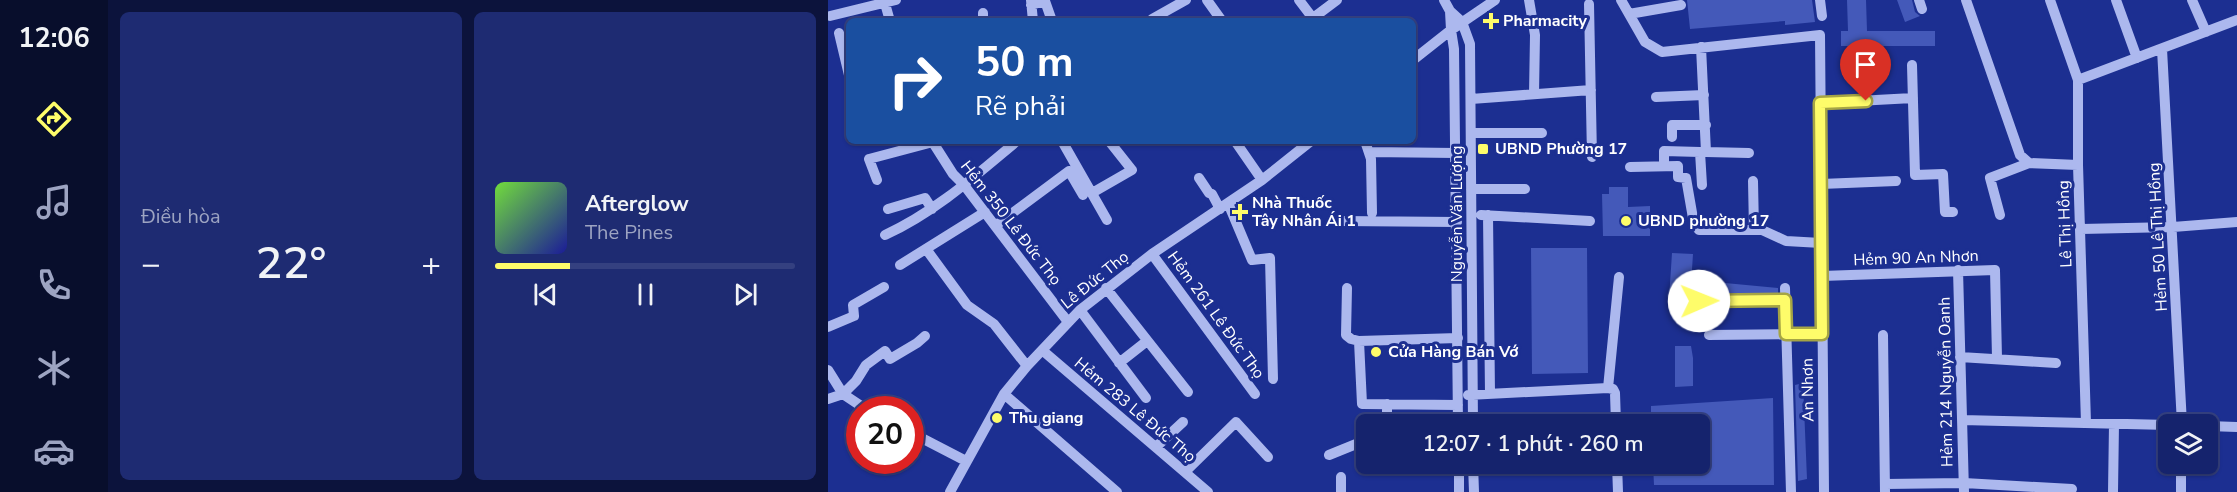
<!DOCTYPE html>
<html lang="vi">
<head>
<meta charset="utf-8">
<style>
  :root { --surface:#15236d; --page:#1e2b72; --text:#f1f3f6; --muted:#9da4c2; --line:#344080; --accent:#fefc6a }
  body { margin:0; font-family:"Nunito Sans",sans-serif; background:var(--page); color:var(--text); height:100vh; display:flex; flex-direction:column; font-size:22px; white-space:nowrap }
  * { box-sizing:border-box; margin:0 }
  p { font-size:20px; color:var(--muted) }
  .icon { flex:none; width:33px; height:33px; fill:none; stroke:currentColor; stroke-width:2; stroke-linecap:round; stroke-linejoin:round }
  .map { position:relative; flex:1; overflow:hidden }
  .details { display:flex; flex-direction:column; gap:12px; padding:12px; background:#0c133c; width:720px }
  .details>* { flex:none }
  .hud { position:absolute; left:18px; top:18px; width:570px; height:126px; border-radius:9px; box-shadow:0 2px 4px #0004,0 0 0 2px var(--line); background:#1a4fa0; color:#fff; overflow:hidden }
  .tools { position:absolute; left:1330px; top:414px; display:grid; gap:12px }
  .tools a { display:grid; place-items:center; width:60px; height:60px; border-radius:9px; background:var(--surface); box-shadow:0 2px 4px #0004,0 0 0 2px var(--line); font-size:30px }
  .speed { position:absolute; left:18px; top:396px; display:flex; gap:12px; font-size:30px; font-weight:700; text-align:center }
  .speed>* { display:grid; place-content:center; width:78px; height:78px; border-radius:50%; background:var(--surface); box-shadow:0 2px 4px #0004,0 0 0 2px var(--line); line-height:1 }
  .speed .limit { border:9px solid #d22; background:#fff; color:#111 }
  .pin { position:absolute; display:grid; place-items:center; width:51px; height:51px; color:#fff; margin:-62px -26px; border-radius:50% 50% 50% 0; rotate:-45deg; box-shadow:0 0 6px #0007 }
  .pin .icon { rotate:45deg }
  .me { position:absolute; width:66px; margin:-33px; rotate:89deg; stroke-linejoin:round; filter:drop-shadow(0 0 4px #0008) }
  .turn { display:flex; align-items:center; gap:21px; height:126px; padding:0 30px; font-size:27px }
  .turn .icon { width:78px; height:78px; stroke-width:2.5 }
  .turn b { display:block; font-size:42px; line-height:51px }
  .big { font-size:45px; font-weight:600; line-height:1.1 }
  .details .widget { flex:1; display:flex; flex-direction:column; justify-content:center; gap:9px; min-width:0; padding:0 21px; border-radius:9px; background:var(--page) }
  .song { display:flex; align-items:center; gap:18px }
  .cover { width:72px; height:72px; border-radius:9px; background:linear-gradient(135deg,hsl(100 70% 55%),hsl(240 70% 35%)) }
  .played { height:6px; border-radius:3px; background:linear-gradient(90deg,var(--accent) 25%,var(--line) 25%) }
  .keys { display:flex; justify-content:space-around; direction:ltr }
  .heat { display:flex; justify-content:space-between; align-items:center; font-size:33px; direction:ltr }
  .details .tiles { flex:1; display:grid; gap:12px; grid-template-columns:repeat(2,1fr) }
  .trip { position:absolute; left:528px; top:414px; width:354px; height:60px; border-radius:9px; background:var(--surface); box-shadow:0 2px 4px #0004,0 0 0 2px var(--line); font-weight:600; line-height:60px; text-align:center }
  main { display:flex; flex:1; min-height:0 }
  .tab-bar { display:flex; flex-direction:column; width:108px; justify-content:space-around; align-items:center; background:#080e2c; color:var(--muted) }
  .tab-bar .icon { width:42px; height:42px }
  .tab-bar .active { color:var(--accent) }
  .tab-bar b { font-size:27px; color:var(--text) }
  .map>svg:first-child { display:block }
  .building { fill:#4459b9 }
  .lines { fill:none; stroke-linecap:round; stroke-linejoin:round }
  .minor { stroke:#acb8ee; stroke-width:10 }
  .route-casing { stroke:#a5a445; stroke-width:15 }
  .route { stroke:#fefc6a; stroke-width:10 }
  .poi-dot { fill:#fefc6a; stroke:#1c2f91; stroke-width:2 }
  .labels { text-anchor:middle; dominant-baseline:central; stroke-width:6; stroke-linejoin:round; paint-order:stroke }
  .poi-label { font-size:16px; font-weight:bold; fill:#fff; stroke:#1c2f91; text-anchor:start }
  .street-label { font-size:16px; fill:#fff; stroke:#1c2f91 }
</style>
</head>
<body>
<main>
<nav class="tab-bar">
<b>12:06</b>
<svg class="icon active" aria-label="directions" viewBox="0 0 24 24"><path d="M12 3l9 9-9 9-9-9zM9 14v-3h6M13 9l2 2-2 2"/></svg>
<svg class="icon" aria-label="music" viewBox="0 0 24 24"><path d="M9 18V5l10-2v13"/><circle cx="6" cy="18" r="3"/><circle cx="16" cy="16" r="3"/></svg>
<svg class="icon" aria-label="phone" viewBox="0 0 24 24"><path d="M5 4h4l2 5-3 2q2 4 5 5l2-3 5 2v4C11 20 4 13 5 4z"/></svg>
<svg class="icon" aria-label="climate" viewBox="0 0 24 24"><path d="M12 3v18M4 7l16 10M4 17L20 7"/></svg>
<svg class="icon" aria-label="car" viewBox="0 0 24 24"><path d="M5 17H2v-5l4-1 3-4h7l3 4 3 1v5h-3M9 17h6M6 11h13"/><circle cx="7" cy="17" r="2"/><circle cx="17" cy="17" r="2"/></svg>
</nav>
<section class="details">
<div class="tiles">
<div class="widget"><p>Điều hòa</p>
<div class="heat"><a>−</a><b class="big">22°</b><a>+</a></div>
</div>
<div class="widget">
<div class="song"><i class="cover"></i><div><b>Afterglow</b><p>The Pines</p></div></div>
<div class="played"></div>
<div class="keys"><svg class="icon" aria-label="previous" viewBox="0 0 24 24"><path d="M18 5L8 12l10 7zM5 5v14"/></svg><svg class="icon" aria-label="pause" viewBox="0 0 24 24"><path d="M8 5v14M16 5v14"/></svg><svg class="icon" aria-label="next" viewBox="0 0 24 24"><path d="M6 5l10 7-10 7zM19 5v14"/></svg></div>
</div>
</div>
</section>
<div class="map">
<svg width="1409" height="492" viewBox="0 0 1409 492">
  <rect width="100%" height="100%" fill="#1c2f91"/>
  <path class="building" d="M859,0H984L987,22L957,25V21L862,29Z
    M1019,0H1038L1039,31H1107V46H1013V31H1020Z
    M1069,0H1084L1087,12L1092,16L1077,22Z
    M781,187H800V207L822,206V236H775L774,194H781Z
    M703,248H759L760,373L704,374Z
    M844,253L865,254L862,300L841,299Z
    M897,283L950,288V293H897Z
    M847,346H863L865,358V386L847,387Z
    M975,383L979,479L970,481L967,385Z
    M945,398L946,485H826L825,464H872V424H823V406Z"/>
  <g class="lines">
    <path class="minor" d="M56,0L62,21
      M203,0L205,21
      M379,0L394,21
      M471,0L487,21
      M616,0L622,11L634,22L642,44L645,424
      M701,0L707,35L706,94
      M793,0L817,42L834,52L992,35L996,492
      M992,0L994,16
      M1091,0L1094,9
      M1138,0L1192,155L1201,163L1250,165L1258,423
      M1222,0L1250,80V165
      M1288,0L1309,58
      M1364,0L1378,32
      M761,4L764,157
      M203,5L217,1L224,21
      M622,11L623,30L626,49L630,424
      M155,13V21
      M801,14L853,5
      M2,16L68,0
      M325,21L324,19L358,0
      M481,21L509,0
      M11,33L21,75
      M873,47L878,152H872L874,185
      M1334,49L1354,424
      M585,60L623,30L667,0
      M1084,65L1087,175L1115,174L1117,212H1125
      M1250,80L1409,20
      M828,97L876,95
      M643,99L763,90
      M992,103L1085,98
      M643,133H714
      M844,137V125H878
      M104,141L125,174L136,185L240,322
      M234,141L279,220
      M407,141L434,180
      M537,141L543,159L544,213
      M541,152L628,153
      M878,152L921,153
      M836,166V151L872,152
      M802,167L850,166V177L858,178L866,224L871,230H934L958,241L993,243
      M371,178L381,193L384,194L392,209
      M49,180L41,159L105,142
      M925,181L926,230
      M993,184L1068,181
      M643,189H697
      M264,193L304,170L281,141
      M400,203L424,260L442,258L445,379
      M60,209L97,198L104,209
      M653,215L762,221
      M660,215L662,394
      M1172,215L1162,178L1201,163
      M513,221L629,222
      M167,226L241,171L255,195
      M1253,229L1345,227L1409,222
      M57,235C107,212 147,176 189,141
      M101,253L139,305L166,324L199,366
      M324,254L427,394
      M72,265L157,212
      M1130,270L1136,492
      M994,276L1167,270L1169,358
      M278,288L360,392
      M519,288L518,335L523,339L531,341L630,338
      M957,288L963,492
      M871,301L957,300
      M252,310L318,398
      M0,327L26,316L25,305L56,287
      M881,335L994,334
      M1055,335L1057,492
      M531,341L534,404L630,405
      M214,350L380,492
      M1132,357L1228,363
      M291,363L319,341
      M0,370L15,394L39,410
      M780,388L791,277
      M176,394L289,492
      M640,395L780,388L785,389L787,393L788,424
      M0,399L15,394L28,381L38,365L57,351L62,359L89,343L97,336
      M1134,420L1341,425
      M559,424V404
      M1380,426L1409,427
      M82,432L138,461
      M24,439L32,441
      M328,447L355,422
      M501,455L538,440
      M631,464V492
      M645,464L646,492
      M789,464L790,492
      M357,472L408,422L440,457
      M1057,484L1136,483L1244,489
      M122,492L176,394L199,366L252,310L324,254L434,180L483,141
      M513,492V477
      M1285,492L1286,424
      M1353,492V464"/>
  </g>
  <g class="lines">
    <g class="route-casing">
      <path id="route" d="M871,301L957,300L958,334H994L992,103L1038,101"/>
    </g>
    <use href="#route" class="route"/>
  </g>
  <g class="poi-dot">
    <path d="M660 12h6v6h6v6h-6v6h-6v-6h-6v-6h6z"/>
    <rect x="649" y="143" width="12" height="12" rx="3"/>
    <path d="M409 203h6v6h6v6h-6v6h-6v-6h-6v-6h6z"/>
    <circle cx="798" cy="221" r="6"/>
    <circle cx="548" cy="352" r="6"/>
    <circle cx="169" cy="418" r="6"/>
  </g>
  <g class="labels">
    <g class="poi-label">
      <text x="675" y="21">Pharmacity</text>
      <text x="667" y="149">UBND Phường 17</text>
      <text x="424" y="203">Nhà Thuốc<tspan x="424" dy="18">Tây Nhân Ái 1</tspan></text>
      <text x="810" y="221">UBND phường 17</text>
      <text x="560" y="352">Cửa Hàng Bán Vớ</text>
      <text x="181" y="418">Thu giang</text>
    </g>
    <g class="street-label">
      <text transform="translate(629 214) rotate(-90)">Nguyễn Văn Lượng</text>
      <text transform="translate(183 223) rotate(52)">Hẻm 350 Lê Đức Thọ</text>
      <text transform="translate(1237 224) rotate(-92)">Lê Thị Hồng</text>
      <text transform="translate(1330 237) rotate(-93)">Hẻm 50 Lê Thị Hồng</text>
      <text transform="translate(1088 258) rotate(-2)">Hẻm 90 An Nhơn</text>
      <text transform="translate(267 280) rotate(-39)">Lê Đức Thọ</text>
      <text transform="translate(388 315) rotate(54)">Hẻm 261 Lê Đức Thọ</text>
      <text transform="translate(1118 382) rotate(-91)">Hẻm 214 Nguyễn Oanh</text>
      <text transform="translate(980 390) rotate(-91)">An Nhơn</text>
      <text transform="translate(307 410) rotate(40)">Hẻm 283 Lê Đức Thọ</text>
    </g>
  </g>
</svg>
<div class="tools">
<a><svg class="icon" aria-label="layers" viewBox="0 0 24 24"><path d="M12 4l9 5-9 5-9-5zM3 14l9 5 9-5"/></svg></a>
</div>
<div class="speed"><div class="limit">20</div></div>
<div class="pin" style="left:1038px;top:101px;background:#d93025"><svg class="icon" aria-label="arrive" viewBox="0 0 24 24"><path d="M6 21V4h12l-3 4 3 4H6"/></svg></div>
<svg class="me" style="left:871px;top:301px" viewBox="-20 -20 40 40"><circle r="19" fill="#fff"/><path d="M0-13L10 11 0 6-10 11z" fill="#fefc6a"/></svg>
<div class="trip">12:07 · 1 phút · 260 m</div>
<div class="hud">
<div class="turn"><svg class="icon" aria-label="right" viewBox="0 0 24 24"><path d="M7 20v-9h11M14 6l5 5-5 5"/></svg><div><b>50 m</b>Rẽ phải</div></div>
</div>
</div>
</main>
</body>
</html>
